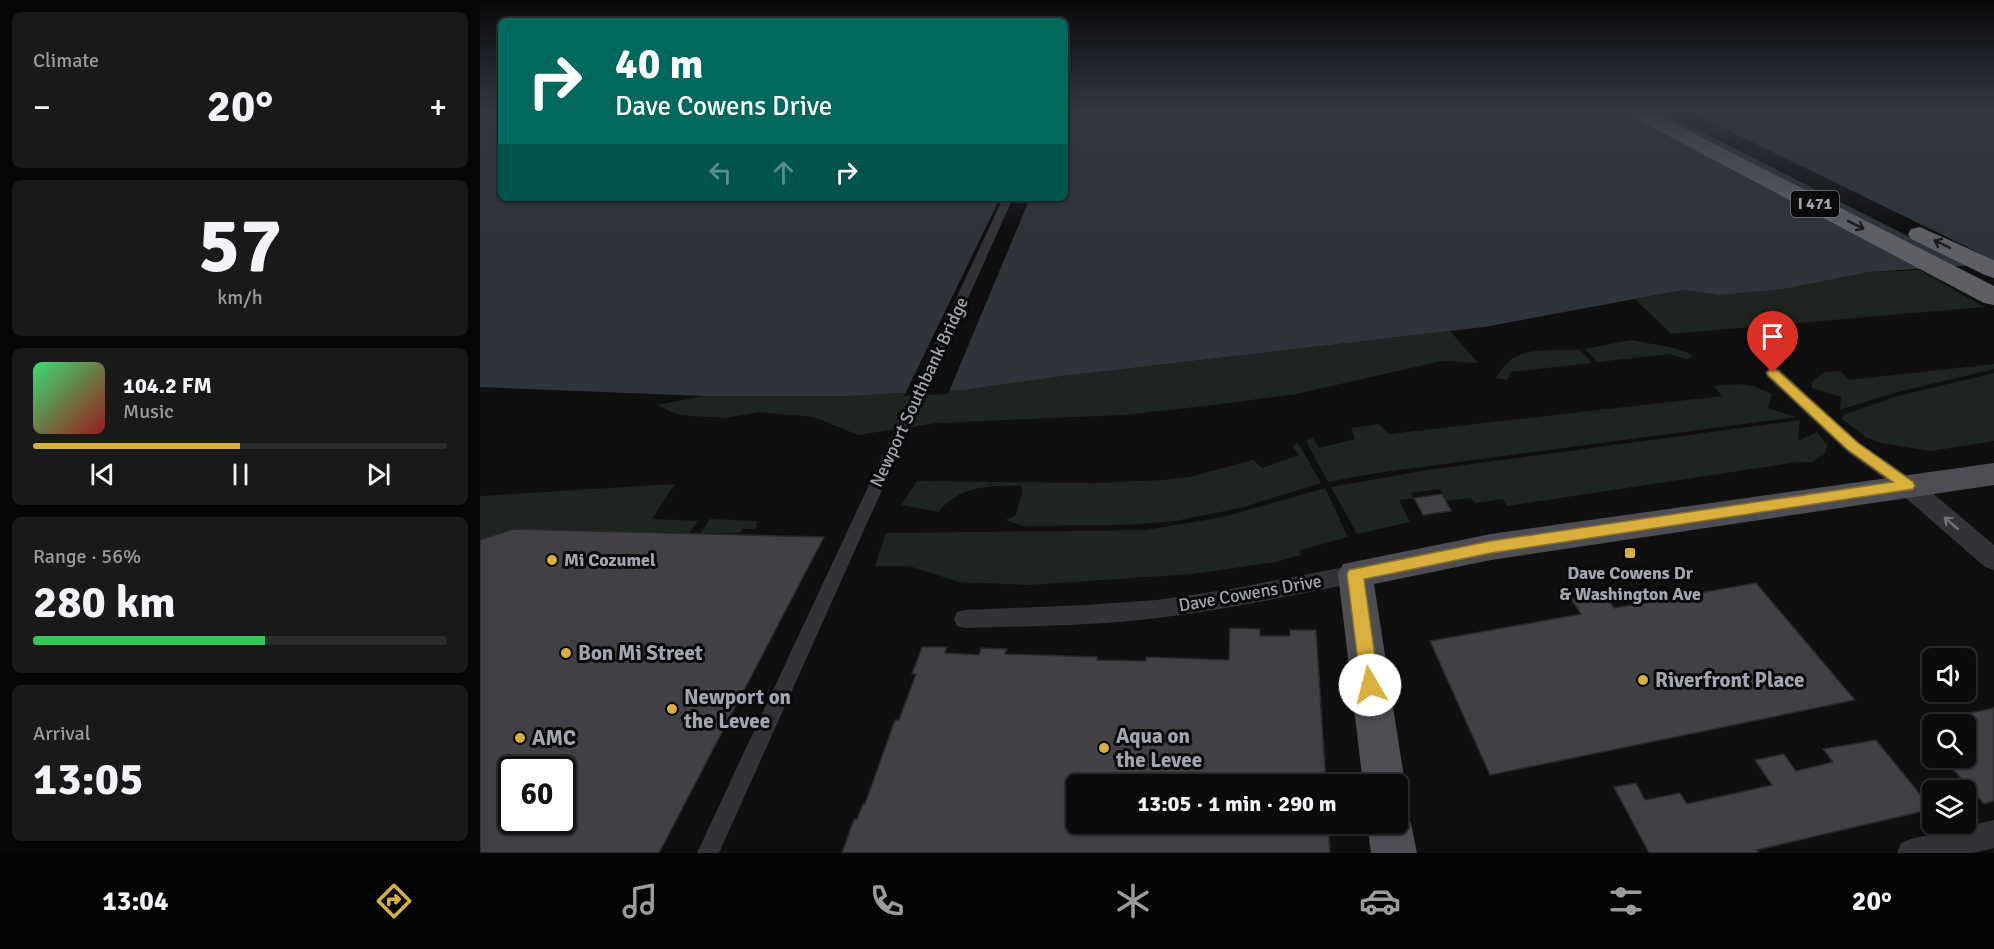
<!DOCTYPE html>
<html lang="en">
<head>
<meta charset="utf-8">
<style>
  :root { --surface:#0b0b0c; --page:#19191a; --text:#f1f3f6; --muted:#9a9b9d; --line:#2b2b2d; --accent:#d9b03e }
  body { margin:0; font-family:Signika,sans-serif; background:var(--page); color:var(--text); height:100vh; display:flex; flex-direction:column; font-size:22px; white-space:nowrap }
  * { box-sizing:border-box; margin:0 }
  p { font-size:20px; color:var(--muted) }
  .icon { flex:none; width:33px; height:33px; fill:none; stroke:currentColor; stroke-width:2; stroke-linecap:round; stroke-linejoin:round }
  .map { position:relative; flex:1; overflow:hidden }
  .drawer { display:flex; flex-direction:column; gap:12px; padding:12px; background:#060607; width:480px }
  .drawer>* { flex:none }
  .hud { position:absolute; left:18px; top:18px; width:570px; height:183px; border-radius:9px; box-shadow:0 2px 4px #0004,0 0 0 2px var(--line); background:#00695c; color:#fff; overflow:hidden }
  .tools { position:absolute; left:1442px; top:648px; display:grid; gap:12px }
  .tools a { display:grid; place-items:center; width:54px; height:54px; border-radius:9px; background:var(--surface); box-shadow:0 2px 4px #0004,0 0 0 2px var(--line); font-size:30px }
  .speed { position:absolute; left:18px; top:756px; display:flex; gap:12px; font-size:30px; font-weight:700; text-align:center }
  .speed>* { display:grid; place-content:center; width:78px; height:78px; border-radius:50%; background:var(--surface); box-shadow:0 2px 4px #0004,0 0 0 2px var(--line); line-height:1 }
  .speed .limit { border:3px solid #111; border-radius:9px; background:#fff; color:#111 }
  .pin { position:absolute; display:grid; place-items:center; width:51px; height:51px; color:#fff; margin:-62px -26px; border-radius:50% 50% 50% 0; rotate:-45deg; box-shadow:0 0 6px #0007 }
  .pin .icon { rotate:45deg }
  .me { position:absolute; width:66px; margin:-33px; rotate:352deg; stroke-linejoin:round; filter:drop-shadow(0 0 4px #0008) }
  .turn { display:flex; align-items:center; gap:21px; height:126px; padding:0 18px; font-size:27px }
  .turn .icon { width:78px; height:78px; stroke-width:2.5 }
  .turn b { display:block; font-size:42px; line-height:51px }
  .lanes { display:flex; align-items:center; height:57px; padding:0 18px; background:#0003; justify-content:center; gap:30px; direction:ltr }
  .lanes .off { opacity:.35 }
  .big { font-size:45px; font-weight:800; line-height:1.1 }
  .drawer .card { flex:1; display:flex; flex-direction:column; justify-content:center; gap:9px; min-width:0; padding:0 21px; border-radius:9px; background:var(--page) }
  .drawer .dial { align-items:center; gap:0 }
  .dial b { font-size:78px; line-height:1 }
  .song { display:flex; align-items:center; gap:18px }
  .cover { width:72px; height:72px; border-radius:9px; background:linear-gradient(135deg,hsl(140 70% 55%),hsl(0 70% 35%)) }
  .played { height:6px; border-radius:3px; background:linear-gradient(90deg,var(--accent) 50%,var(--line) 50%) }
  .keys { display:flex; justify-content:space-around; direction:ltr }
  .heat { display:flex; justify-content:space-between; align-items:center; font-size:33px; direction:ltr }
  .charge { height:9px; border-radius:4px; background:linear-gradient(90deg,#34c759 56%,var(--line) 0) }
  .trip { position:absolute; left:586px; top:774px; width:342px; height:60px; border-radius:9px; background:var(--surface); box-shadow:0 2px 4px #0004,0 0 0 2px var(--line); font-weight:800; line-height:60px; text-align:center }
  .tabs { display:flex; height:96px; justify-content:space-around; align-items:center; background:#040405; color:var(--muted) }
  .tabs .icon { width:42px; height:42px }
  .tabs .on { color:var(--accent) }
  .tabs b { font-size:27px; color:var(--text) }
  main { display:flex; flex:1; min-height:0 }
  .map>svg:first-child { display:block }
  .green { fill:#1e241f }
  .water { fill:#2e343b }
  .pier { fill:#0f0f10 }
  .building { fill:#414145; stroke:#29292c; stroke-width:1.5; fill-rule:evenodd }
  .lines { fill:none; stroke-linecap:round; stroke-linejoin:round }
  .pedestrian { fill:#333337; fill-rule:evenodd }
  .minor { fill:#333337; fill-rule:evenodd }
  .tertiary { fill:#333337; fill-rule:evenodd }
  .primary { fill:#4d4e53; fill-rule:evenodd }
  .motorway { fill:#5d5f65; fill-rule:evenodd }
  .oneway { stroke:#1b1b1d }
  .oneway2 { stroke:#707279 }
  .route { fill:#d9b03e; stroke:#8d7228; stroke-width:1.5 }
  .poi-dot { fill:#d9b03e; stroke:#0a0a0b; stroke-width:2 }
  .labels { text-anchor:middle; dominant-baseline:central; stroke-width:6; stroke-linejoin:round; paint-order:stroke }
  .shield { fill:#0a0a0b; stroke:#74767e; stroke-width:1.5 }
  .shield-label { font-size:16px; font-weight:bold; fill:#a2a5af }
  .street-label { font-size:18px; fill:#a2a5af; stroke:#0a0a0b }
  .poi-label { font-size:18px; font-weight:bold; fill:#a2a5af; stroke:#0a0a0b; text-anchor:start }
  .near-poi-label { font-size:21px; font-weight:bold; fill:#a2a5af; stroke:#0a0a0b; text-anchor:start }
</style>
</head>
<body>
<main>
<section class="drawer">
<div class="card"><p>Climate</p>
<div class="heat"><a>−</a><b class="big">20°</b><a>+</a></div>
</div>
<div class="card dial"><b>57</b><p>km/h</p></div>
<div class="card">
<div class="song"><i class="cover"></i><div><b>104.2 FM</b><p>Music</p></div></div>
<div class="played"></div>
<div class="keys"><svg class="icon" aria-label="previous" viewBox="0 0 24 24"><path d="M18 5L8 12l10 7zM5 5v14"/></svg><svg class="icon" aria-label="pause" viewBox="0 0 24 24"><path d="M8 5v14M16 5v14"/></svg><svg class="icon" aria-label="next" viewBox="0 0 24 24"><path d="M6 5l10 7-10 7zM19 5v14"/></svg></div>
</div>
<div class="card"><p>Range · 56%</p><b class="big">280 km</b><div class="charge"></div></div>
<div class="card"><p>Arrival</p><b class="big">13:05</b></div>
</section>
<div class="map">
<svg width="1514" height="853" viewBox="0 0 1514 853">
  <rect width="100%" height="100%" fill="#0f0f10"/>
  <path class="green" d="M1440,270L1504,307L1191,334L1155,299L1203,290L1239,295L1389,272Z
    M970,331L998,363L962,361L816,394L733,405L644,415L457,423L378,435L334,417L280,412L244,418L199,415L177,405L224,396H367L484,390L583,376Z
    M1151,340L1194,348L1211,354L1212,357L1207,359L1189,354L1117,362L1105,349Z
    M1099,349L1112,363L1031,372L1027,380L1016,378C1035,342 1065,353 1099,349Z
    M1514,364V369L1410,394L1360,410L1361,397L1332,388V382L1344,372L1360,371L1369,380Z
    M1514,373V441L1451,451L1401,443L1387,438L1361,418L1365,414L1418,396Z
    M1258,384L1274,386L1292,394L1288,408L1316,417L897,473L848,482L826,441L833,438L839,448L875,439L871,428L899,424L909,434L1242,396L1234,386Z
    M1320,420L1318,441L1337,432L1347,445L1346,453L1333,462H1318L1027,506L1023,499L995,503L991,498L966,501L960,489L931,493L934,498L919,500L930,522L877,534L851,487L954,469Z
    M818,443L841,483L760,508L695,521L646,525L543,526L525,520L535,516L542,494L541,486C510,485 478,486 459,512L421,505L437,481L615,483L683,480L709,477L773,460L782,468L819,455L812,446Z
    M195,484L172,519L218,521L209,533L33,529L0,540V496Z
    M845,488L868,537L820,550L821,555L796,562L713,574L548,585L479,582L429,566H395L406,533L666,530L743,517Z
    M230,519L277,521L276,529H263L260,533H221Z"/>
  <path class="water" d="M0,111H21V198H585V111H1514V264L1389,272L1303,289L1239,295L1203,290L1004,327L583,376L484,390L367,396H224L0,387Z"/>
  <path class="pier" d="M1180,111H1208L1514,260L1493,269Z
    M520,198H550L468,394L424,396Z"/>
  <path class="building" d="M962,494L971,511L943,515L934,498Z
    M33,529L344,537L179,853H0V540ZM32,770H82V820H32Z
    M1276,583L1375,700L1010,775L950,641L1101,614L1091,599L1124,593L1134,608Z
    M750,628L780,629V636H810V630H836L846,784H597V824H848L850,853H362L374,819H377L383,804H385L415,720H419L436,674H432L442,647H467L465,653L499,655L501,648L527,649L525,654L617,657V660L666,661V657L749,660Z
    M1514,708V801L1504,804L1463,758H1485V714Z
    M1396,740L1452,809L1277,850L1279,853H1169L1134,787L1156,783L1165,800L1200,793L1207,804L1292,785L1275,760L1304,754L1316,771L1353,762L1343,749Z"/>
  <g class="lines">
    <path class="pedestrian" d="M523,198H533L239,853H217Z"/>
    <path class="minor" d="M1293,368L1299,369L1380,443L1435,481L1438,486L1435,491L1428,493L1421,491L1366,451L1287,377L1285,373L1287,369Z
      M875,565L883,568L886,574L883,580L875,583C809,596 744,610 677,618C613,626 549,626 485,628L477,626L474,619L477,612L485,610L605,605L677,600L751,589Z
      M1514,820V848L1493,853H1417L1421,843L1431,839Z"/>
    <path class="tertiary" d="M1428,477L1437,480L1514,545V570L1505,567L1419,492L1416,486L1419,480Z"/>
    <path class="primary" d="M1514,463V485L1011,560L894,584L925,784L918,799V784H883L858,574L863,564L1011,534Z
      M918,806L925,808L931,824L937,853H891L887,824H918Z"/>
    <path class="motorway" d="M1147,111H1170L1514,286V305L1504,303L1149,115Z
      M1440,227L1514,260V278L1505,275L1431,239L1428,234L1431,229Z"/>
  </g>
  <defs><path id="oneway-shaft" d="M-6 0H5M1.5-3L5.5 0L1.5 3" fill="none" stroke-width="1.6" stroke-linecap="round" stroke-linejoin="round" transform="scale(1.5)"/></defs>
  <g class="oneway">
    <use href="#oneway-shaft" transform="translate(1376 225) rotate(27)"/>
    <use href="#oneway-shaft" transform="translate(1462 244) rotate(-154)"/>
  </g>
  <use class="oneway2" href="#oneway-shaft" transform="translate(1471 523) rotate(-139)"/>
  <linearGradient id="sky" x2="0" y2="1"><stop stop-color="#080809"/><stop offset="0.48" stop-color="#313742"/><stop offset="1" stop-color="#313742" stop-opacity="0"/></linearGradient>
  <rect width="1514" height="230" fill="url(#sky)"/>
  <path class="route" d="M1293,370L1298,371L1378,443L1433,482L1435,486L1433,489L1011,553L884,579L899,685L897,691L890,693L884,691L881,685L867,574L869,570L1011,541L1413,482L1368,450L1289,376L1287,373L1289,371Z"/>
  <g class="poi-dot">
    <rect x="1144" y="547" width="12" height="12" rx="3"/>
    <circle cx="72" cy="560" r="6"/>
    <circle cx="86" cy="653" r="6"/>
    <circle cx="1163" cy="680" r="6"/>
    <circle cx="192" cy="709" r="6"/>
    <circle cx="40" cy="738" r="6"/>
    <circle cx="624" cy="748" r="6"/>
  </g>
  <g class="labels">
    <rect class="shield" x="1311" y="191" width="48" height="26" rx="4.5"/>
    <g class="shield-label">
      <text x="1335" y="204">I 471</text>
    </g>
    <g class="street-label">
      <text transform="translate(439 392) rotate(-65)">Newport Southbank Bridge</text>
      <text transform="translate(770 593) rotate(-10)">Dave Cowens Drive</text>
    </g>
    <g class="poi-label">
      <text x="84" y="560">Mi Cozumel</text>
      <text x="1150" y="573" text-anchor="middle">Dave Cowens Dr<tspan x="1150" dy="21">&amp; Washington Ave</tspan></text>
    </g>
    <g class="near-poi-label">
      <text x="98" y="653">Bon Mi Street</text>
      <text x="1175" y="680">Riverfront Place</text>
      <text x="204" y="697">Newport on<tspan x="204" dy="24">the Levee</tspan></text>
      <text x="636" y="736">Aqua on<tspan x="636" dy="24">the Levee</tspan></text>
      <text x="52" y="738">AMC</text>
    </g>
  </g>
</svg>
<div class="tools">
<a><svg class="icon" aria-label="sound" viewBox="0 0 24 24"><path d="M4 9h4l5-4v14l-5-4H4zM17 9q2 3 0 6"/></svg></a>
<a><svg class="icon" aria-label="search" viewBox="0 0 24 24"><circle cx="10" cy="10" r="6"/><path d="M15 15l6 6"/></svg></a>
<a><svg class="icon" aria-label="layers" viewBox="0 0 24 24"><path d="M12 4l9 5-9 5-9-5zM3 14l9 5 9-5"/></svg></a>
</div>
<div class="speed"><div class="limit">60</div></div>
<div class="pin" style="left:1293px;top:373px;background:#d93025"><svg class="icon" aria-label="arrive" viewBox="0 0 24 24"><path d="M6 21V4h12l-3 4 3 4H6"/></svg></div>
<svg class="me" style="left:890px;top:685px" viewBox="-20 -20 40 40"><circle r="19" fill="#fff"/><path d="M0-13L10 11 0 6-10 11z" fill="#d9b03e"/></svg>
<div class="trip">13:05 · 1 min · 290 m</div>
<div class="hud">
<div class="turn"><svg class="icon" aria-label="right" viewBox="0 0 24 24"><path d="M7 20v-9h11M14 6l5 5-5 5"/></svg><div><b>40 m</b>Dave Cowens Drive</div></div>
<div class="lanes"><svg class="icon off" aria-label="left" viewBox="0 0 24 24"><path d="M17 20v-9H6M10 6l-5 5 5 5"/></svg><svg class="icon off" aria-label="ahead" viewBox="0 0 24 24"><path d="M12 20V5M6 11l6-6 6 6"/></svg><svg class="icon" aria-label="right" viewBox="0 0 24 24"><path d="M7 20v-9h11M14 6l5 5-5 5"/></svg></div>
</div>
</div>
</main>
<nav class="tabs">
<b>13:04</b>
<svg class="icon on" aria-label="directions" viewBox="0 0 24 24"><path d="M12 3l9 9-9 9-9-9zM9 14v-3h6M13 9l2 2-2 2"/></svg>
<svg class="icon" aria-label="music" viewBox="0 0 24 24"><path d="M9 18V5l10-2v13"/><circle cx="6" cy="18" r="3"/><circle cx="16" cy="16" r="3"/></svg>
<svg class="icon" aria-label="phone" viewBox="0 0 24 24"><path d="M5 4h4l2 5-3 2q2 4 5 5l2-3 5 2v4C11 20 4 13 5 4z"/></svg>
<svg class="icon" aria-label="climate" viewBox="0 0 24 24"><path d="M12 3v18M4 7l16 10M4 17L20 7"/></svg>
<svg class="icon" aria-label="car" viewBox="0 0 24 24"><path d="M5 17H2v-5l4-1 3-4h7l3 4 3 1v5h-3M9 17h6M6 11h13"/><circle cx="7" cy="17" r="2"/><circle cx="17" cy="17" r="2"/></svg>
<svg class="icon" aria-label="filters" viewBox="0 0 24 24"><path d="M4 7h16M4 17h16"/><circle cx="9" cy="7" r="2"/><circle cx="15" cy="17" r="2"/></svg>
<b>20°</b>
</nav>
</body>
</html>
